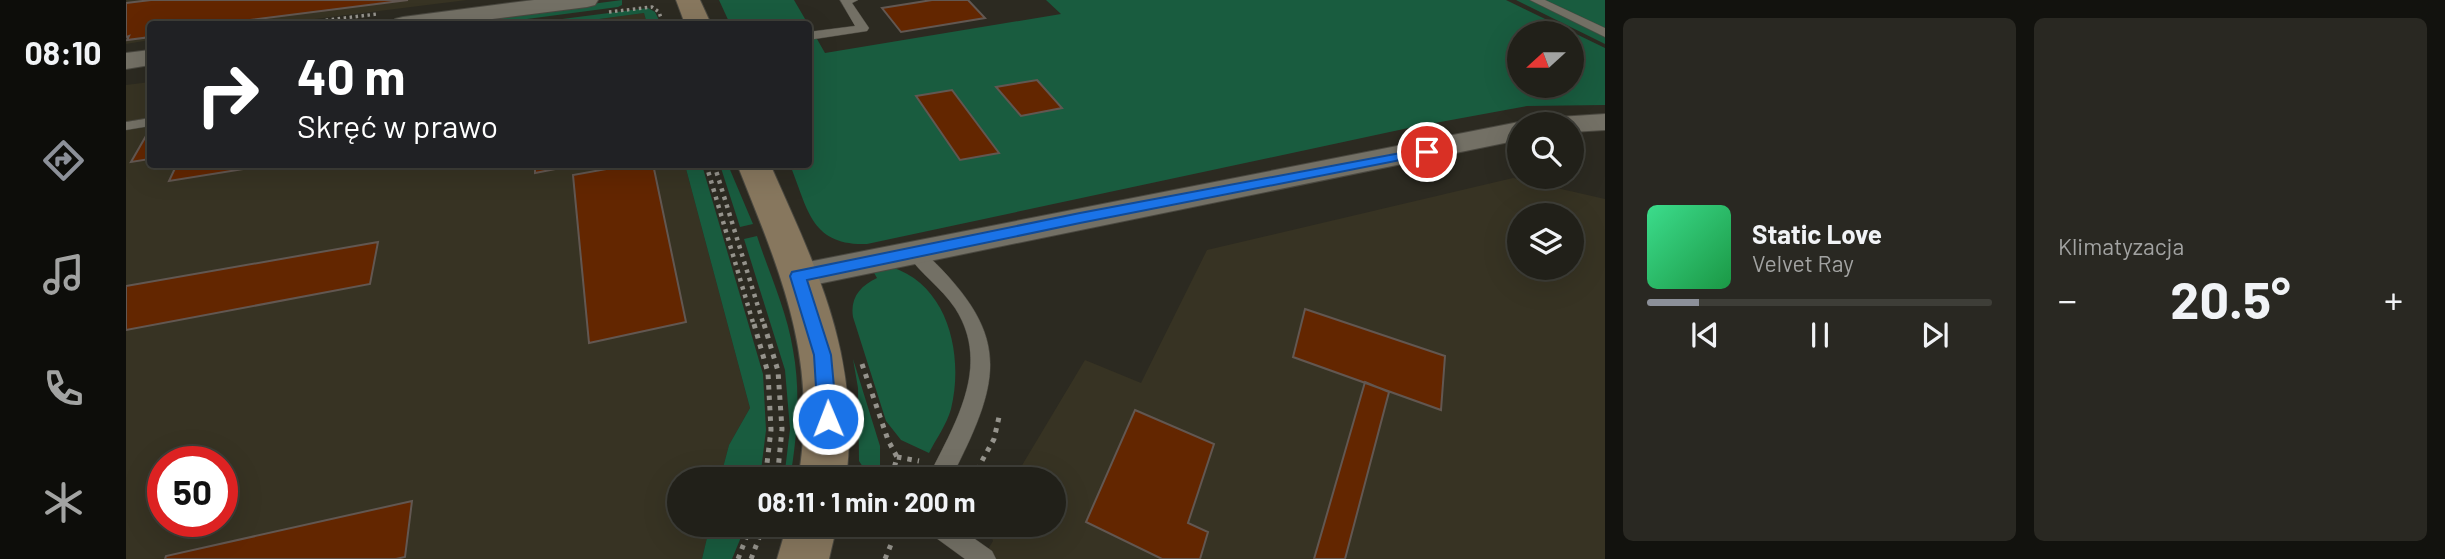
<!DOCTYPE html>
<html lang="pl">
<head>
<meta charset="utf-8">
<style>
  :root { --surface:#212019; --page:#292822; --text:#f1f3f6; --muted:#a2a3a2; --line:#3e3e38; --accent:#8c9099 }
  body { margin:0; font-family:Barlow,sans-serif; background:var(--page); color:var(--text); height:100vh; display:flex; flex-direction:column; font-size:26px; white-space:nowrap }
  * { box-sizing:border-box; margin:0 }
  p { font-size:23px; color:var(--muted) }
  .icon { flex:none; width:38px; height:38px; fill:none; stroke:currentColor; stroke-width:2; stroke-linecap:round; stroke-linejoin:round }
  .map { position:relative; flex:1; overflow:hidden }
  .drawer { display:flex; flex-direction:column; gap:18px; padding:18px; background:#12120e; width:840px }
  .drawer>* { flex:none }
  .guide { position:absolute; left:21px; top:21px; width:665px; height:147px; border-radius:7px; box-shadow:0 7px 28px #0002,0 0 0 2px var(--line); background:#202124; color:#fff; overflow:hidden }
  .needle { width:46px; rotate:249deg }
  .buttons { position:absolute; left:1381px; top:21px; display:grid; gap:14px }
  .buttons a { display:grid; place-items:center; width:77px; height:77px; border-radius:50%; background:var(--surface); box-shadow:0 7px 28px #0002,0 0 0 2px var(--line); font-size:35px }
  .speed { position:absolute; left:21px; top:446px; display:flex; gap:14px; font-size:35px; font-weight:700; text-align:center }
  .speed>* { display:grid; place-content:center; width:91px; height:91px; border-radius:50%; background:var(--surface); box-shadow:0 7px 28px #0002,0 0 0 2px var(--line); line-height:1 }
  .speed .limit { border:10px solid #d22; background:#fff; color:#111 }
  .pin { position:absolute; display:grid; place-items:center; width:60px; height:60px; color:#fff; margin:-30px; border:4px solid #fff; border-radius:50%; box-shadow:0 2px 7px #0007 }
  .me { position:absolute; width:77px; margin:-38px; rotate:359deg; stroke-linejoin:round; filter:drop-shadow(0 0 5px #0008) }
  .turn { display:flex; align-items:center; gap:24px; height:147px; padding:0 35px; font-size:32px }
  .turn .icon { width:91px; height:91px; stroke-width:2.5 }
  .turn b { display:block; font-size:49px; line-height:60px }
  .big { font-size:52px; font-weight:700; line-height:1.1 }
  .drawer .tile { flex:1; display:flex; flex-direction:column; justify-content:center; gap:10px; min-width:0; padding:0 24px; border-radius:10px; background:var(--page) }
  .song { display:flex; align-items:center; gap:21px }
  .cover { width:84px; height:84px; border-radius:10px; background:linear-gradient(135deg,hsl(150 70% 55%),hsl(140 70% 35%)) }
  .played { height:7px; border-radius:4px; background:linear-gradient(90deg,var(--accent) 15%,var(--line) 15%) }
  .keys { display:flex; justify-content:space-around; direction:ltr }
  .heat { display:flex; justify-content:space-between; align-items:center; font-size:38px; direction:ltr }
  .drawer .tiles { flex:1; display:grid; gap:18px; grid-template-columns:repeat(2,1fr) }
  .trip { position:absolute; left:541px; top:467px; width:399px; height:70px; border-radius:35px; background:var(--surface); box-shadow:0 7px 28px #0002,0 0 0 2px var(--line); font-weight:700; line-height:70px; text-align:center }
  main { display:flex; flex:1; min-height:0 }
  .tab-bar { display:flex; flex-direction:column; width:126px; justify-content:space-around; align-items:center; background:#0d0d0a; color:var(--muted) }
  .tab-bar .icon { width:49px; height:49px }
  .tab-bar .on { color:var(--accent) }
  .tab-bar b { font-size:32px; color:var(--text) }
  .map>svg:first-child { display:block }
  .built { fill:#373323; fill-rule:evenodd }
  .green { fill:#195c3f; fill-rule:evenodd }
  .building { fill:#632600; stroke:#625751; stroke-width:2 }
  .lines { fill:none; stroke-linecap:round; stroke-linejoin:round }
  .service-casing { stroke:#4a4840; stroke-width:1 }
  .minor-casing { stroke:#4a4840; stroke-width:2 }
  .secondary-casing { stroke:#4a4840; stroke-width:2 }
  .path-far2 { stroke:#95938c; stroke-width:3.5; stroke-dasharray:2.5 3.5; stroke-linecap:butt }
  .path-far1 { stroke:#95938c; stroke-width:4.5; stroke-dasharray:3.5 5; stroke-linecap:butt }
  .path { stroke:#95938c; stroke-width:5; stroke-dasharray:4.5 6; stroke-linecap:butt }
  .service { fill:#737065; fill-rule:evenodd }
  .minor { fill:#737065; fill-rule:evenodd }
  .secondary { fill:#87775e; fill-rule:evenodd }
  .route { fill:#1a73e8; stroke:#114b97; stroke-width:2 }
</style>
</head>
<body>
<main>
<nav class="tab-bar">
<b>08:10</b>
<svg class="icon on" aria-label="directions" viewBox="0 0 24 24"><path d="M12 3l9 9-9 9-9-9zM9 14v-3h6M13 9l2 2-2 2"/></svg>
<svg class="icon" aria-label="music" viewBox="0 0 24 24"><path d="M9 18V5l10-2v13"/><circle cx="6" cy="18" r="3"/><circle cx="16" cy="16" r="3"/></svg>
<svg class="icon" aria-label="phone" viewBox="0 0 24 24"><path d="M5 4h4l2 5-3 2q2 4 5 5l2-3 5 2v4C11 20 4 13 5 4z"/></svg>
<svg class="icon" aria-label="climate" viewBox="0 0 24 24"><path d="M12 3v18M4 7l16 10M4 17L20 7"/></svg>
</nav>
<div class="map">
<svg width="1479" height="559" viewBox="0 0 1479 559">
  <rect width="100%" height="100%" fill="#2c2a21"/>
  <path class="built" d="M0,0H341L149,24H24V40L0,44Z
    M518,13L521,24H436Z
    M24,82V164L559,165L624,408L603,445L594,479L553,480V525H584L576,559H0V85ZM37,462H96V522H37Z
    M1387,178L1479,199V559H856L867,541L863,529L866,525H928V480L892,479L897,471L895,467L959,360L1015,383L1081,250ZM1393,215H1446V268H1393Z"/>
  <path class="green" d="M496,0V5L492,7L364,24H313Z
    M593,0H668L682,24H604Z
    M920,0H1380L1479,48V105L1401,106L1287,127L741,244C684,246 682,208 664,165L682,164L683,39H691L699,53L935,14ZM1393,33H1446V86H1393Z
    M1390,0H1479V44Z
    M522,8L529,12L535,24H521L518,13L436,24H397Z
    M559,165H576L637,374L640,430L634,479H594L603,445L624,408Z
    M594,165H602L627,224L614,227Z
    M631,236C643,273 661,311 667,350C675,393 671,437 664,479H658L664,429L659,370L618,239Z
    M765,267C823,285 838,356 825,409C821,424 810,439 803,453L775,440L760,421L727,317C724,298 734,286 751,278L747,271Z
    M727,359L754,446V479H745L733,461L732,388Z
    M584,525H620L606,559H576Z"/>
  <path class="building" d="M25,0H282L92,24H24V37L1,40L3,36L0,37V3Z
    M806,0H842L859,18L775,32L756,8Z
    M911,80L936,108L895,116L870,87Z
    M826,90L873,153L834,160L790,96Z
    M24,129V159L5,162Z
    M51,164H148L43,181Z
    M409,164H455L409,173Z
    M508,164H527L560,322L463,343L447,175Z
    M252,242L244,284L0,330V286Z
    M1179,309L1319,356L1315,410L1167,357Z
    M1239,382L1263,392L1219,559H1188Z
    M1009,410L1088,444L1062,523L1082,532L1074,559H1036L960,522Z
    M286,501L279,557L270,559H39L40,556Z"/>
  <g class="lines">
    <g class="service-casing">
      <path id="service" d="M714,0H732L726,3L743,28L741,31L682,40V32L729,26Z
        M1404,0H1419L1479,28V37Z
        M24,118V126L0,130V122Z
        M788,246L794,248C885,333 879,374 824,480H801C827,426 867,367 829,308C815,287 793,273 780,252Z
        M799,525H829L866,551L870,559H839L802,532Z"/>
    </g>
    <g class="minor-casing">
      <path id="minor" d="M408,0H472L469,5L461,7L327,24H265L269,19L277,17Z
        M24,50V65L0,69V53Z
        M1479,114V130L1446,132V124H1413L1417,118Z
        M1393,122L1400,124H1393V140L672,288L660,285L655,276L660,267L672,264Z"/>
    </g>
    <g class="secondary-casing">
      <path id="secondary" d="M550,0H574L585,24H559Z
        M611,164H644C692,272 735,357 720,480H672C693,359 655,274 611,164Z
        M661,525H711L703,559H651Z"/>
    </g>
    <path class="path-far2" d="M483,12L526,7L533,12L537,24
      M170,24L251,14"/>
    <path class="path-far1" d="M580,164L628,326
      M588,164L638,326"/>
    <path class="path" d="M628,324L642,373L645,430L639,480
      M638,324L652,371L656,429L651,480
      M736,364L762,440L771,457L765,480
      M771,457L793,461
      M846,479L868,439L873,417
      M612,559L625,525
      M625,559L638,525
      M759,559L766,542"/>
    <use href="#service" class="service"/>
    <use href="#minor" class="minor"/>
    <use href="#secondary" class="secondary"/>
  </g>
  <path class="route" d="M1301,148L1305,149V154L954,223L681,280L705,355L711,419L708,425L702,427L695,425L692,419L688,355L664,276L666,272L954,213Z"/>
</svg>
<div class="buttons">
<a><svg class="needle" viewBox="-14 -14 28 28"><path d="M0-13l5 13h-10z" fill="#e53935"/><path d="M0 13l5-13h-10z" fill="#a2a3a2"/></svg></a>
<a><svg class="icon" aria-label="search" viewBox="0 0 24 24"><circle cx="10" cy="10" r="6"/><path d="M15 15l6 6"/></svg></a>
<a><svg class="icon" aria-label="layers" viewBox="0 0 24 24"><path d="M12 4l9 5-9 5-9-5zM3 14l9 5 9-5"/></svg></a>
</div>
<div class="speed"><div class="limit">50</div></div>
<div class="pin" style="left:1301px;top:152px;background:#d93025"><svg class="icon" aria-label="arrive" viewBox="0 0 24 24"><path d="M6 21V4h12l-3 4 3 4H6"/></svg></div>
<svg class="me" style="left:702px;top:419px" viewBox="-20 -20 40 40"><circle r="17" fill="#1a73e8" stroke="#fff" stroke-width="3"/><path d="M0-11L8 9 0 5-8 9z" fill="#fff"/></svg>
<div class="trip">08:11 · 1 min · 200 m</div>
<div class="guide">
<div class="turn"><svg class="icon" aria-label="right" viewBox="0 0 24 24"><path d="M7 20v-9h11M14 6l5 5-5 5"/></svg><div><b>40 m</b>Skręć w prawo</div></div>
</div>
</div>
<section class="drawer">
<div class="tiles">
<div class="tile">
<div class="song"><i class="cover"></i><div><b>Static Love</b><p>Velvet Ray</p></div></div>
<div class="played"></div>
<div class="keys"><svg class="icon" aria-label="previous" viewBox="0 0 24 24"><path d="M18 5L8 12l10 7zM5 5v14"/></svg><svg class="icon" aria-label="pause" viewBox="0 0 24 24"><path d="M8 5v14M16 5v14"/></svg><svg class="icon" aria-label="next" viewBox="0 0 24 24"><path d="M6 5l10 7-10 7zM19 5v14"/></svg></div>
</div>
<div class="tile"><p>Klimatyzacja</p>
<div class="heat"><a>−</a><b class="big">20.5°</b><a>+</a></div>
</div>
</div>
</section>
</main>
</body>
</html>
